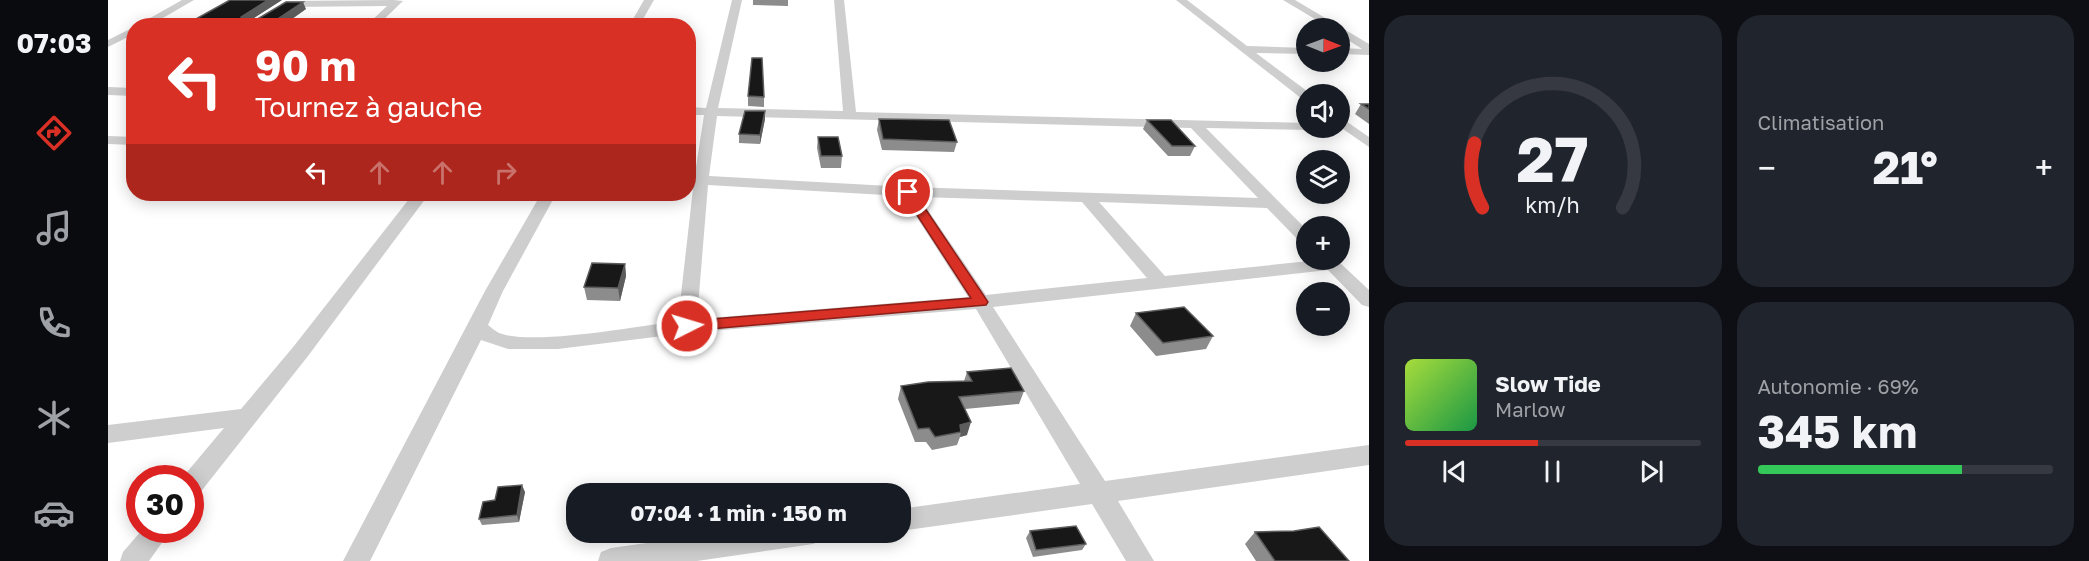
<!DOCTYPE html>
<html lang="fr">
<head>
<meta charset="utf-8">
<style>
  :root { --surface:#171b24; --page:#20242c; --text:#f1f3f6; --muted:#9ea1a6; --line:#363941; --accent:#d93025 }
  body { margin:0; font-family:"Golos Text",sans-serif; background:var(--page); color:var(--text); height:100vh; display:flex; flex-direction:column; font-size:22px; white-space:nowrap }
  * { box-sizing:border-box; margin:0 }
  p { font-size:20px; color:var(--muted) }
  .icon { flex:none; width:33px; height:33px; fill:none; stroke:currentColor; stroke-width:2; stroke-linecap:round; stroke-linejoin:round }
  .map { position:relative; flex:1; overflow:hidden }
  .side { display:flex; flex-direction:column; gap:15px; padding:15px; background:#0d0f14; width:720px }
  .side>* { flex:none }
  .banner { position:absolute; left:18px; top:18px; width:570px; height:183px; border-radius:24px; box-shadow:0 3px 15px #0003; background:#d93025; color:#fff; overflow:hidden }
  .needle { width:39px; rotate:91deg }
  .controls { position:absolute; left:1188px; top:18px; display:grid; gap:12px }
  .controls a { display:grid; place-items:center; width:54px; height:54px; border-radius:50%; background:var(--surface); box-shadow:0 3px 15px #0003; font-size:30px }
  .speed { position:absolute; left:18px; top:465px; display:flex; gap:12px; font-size:30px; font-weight:700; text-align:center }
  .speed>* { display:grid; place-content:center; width:78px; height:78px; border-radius:50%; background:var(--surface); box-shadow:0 3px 15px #0003; line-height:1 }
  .speed .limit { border:9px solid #d22; background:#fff; color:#111 }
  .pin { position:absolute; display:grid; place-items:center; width:51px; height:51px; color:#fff; margin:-26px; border:3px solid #fff; border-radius:50%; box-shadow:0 2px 6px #0007 }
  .me { position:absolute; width:66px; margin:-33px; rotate:85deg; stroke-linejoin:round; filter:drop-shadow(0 0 4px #0008) }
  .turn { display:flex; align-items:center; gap:21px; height:126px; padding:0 30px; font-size:27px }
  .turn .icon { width:78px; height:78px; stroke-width:2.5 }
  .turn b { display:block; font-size:42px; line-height:51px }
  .lanes { display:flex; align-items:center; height:57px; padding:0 30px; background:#0003; justify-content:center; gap:30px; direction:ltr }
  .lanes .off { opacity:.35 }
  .big { font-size:45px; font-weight:700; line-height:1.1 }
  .side .card { flex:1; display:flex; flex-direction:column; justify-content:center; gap:9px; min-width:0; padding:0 21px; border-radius:24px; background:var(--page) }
  .side .dial { align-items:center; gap:0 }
  .dial svg { height:156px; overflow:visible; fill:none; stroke:var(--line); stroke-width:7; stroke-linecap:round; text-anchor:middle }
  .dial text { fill:var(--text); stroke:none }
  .song { display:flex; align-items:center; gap:18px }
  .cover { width:72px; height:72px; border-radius:9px; background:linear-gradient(135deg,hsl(80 70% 55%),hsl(140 70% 35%)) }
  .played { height:6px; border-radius:3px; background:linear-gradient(90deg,var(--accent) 45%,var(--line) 45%) }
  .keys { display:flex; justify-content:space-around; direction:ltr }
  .heat { display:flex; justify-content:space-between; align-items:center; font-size:33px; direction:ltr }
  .charge { height:9px; border-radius:4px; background:linear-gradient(90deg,#34c759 69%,var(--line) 0) }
  .side .tiles { flex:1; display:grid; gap:15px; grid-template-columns:repeat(2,1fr) }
  .trip { position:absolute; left:458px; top:483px; width:345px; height:60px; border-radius:24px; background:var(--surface); box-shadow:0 3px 15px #0003; font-weight:700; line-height:60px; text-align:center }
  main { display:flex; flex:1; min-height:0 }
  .tabs { display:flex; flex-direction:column; width:108px; justify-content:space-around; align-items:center; background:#090b0e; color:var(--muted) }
  .tabs .icon { width:42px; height:42px }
  .tabs .current { color:var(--accent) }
  .tabs b { font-size:27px; color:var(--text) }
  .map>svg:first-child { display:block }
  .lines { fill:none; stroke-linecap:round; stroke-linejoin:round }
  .minor { fill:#cecece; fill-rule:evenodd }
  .wall { fill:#8c8c8c }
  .shaded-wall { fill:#5d5d5d }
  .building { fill:#181818; stroke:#5d5d5d; stroke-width:1.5 }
  .route { fill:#d93025; stroke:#8d1f18; stroke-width:1.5 }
</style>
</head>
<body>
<main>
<nav class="tabs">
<b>07:03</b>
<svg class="icon current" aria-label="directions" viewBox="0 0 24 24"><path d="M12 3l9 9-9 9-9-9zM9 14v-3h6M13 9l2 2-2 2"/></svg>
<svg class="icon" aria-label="music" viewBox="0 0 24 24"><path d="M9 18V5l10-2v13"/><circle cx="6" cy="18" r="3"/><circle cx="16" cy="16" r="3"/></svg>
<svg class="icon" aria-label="phone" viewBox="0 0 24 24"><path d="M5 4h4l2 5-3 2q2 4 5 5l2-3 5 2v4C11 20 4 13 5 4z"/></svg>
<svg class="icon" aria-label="climate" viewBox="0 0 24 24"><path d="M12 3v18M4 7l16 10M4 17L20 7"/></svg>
<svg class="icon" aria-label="car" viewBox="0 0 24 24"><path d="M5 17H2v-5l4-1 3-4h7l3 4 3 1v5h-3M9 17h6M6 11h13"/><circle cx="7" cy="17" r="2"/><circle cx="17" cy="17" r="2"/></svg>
</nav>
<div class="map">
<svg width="1261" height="561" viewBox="0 0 1261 561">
  <rect width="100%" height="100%" fill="#fff"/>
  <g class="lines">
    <path class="minor" d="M74,0H86L41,26H28Z
      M286,0L295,1L269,26H258L279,6L178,7L173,4L178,1Z
      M536,0H546L531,26H521Z
      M624,0H634L610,108L735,111L726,0H736L748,112L1198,123V128H1204L1203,130L1098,128L1198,229V243L1192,242L1159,208L991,202L1057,276L1211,260H1229L1261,290V307L1254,305L1220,270L885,307L997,481L1261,445V465L1010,501L1046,561H1018L984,504L792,531V509L972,484L868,309L579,333L450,349H400L373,340L262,561H235L377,291L433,194H448L395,291L380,325C384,328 387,331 391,333C425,346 531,326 570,321L586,180L596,115H580V107L598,108ZM609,116L1083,128L1150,198L800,187L601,176ZM600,185L795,196L860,297L589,319ZM811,197L974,202L1039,278L878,295Z
      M1068,0H1079L1139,46L1198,48V54L1148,53L1203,94H1198V100L1194,99Z
      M1175,0H1187L1261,44V55L1232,54V48L1254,49L1232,35V28H1222Z
      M26,27V34L0,47V40Z
      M0,87L26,88V96L0,95Z
      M1232,117L1261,137V147L1232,127Z
      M0,136L26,137V145L0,144Z
      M305,194H321L200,356L91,494L82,497V478H74L116,428L0,443V425L133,409L186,346Z
      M34,530H63L41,561H12L15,552Z
      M617,532H718L714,540L705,544L589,561H490L493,552L503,548Z"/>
  </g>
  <path class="wall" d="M174,0L141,21L148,20L198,9L174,26H77Z
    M645,0H680V6L645,5Z
    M640,96L656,97V107L640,106Z
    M1253,104H1261V124L1247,114Z
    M657,119L652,144L631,143V134Z
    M771,119L849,142L846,152L774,150L769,130Z
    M1039,120L1087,146L1082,156H1060L1035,129Z
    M710,137L734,156L733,168H713L709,148Z
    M517,264L518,276L512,301L479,300L476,287Z
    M1028,313L1105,336L1098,349L1048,356L1022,326Z
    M859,372L916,391L911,404L857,409L859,435L852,437L849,445L824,450L818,442H807L790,399L793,386L856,381Z
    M417,492L411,522L374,525L371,519L387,500Z
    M922,531L978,544L974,550L925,557L918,538Z
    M1147,532L1241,561H1148L1137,544Z"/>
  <path class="shaded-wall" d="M160,0H174L135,25L133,17Z
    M195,2L198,9L174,26H155V25Z
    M657,111V119L652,144V135Z
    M517,264L518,276L512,301L510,288Z
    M863,422L859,435L852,437L853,432L852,425Z
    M414,485L417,492L411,522L409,515Z"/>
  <path class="building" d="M122,0H160L133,17L134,21L148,20L178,2H195L168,20L155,25H77Z
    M644,58H654L656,97L640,96Z
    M1253,104H1261V109Z
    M637,111H657L652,135L631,134Z
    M771,119L841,120L849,142L775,139Z
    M1039,120H1063L1087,146H1064Z
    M710,137H730L734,156H713Z
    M484,263L517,264L510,288L476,287Z
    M1076,307L1105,336L1055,343L1028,313Z
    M903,368L916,391L851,397L863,422L852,425L853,432L827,437L821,428L810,429L793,386L820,382L864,381L859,372Z
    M414,485L409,515L371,519L375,502L387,500L390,487Z
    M968,526L978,544L928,550L922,531Z
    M1211,527L1241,561H1167L1147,532L1186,531Z"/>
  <path class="route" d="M800,188L804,189L878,299L880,302L878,305L579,331L574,329L572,326L579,321L863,298L794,192Z"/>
</svg>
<div class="controls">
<a><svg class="needle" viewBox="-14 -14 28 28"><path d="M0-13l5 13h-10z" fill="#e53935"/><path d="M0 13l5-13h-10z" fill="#9ea1a6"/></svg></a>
<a><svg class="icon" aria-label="sound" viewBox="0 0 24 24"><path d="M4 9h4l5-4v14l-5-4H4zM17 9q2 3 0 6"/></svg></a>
<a><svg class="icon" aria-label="layers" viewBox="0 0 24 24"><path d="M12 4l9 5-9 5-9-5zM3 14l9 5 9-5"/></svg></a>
<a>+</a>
<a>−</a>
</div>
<div class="speed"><div class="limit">30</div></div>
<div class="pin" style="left:800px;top:192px;background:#d93025"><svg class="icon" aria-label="arrive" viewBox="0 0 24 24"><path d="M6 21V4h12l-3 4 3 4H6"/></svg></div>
<svg class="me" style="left:579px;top:326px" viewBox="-20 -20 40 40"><circle r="17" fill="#d93025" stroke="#fff" stroke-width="3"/><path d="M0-11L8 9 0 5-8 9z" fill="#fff"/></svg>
<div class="trip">07:04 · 1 min · 150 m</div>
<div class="banner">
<div class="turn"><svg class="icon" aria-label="left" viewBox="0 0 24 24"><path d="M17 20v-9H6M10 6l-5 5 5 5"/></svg><div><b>90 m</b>Tournez à gauche</div></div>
<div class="lanes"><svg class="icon" aria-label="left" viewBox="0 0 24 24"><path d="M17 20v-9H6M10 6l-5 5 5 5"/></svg><svg class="icon off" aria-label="ahead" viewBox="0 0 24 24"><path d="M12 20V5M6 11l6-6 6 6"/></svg><svg class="icon off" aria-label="ahead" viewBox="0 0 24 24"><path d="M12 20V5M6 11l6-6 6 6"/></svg><svg class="icon off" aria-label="right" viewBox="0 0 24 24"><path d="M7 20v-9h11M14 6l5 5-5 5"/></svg></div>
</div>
</div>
<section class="side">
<div class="tiles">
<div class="card dial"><svg viewBox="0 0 100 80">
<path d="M14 69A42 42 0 1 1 86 69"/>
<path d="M14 69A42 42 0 0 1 10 36" stroke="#d93025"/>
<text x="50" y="56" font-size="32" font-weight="700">27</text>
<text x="50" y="72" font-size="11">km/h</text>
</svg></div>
<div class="card"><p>Climatisation</p>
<div class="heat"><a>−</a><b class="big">21°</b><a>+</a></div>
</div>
<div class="card">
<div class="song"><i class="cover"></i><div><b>Slow Tide</b><p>Marlow</p></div></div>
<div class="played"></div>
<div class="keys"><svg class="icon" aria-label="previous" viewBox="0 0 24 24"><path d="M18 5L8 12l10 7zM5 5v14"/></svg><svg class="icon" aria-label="pause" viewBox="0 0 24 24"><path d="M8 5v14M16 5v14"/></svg><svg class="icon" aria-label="next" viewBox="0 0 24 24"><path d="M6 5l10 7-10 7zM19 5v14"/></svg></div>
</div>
<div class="card"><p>Autonomie · 69%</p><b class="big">345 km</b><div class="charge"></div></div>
</div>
</section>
</main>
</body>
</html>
